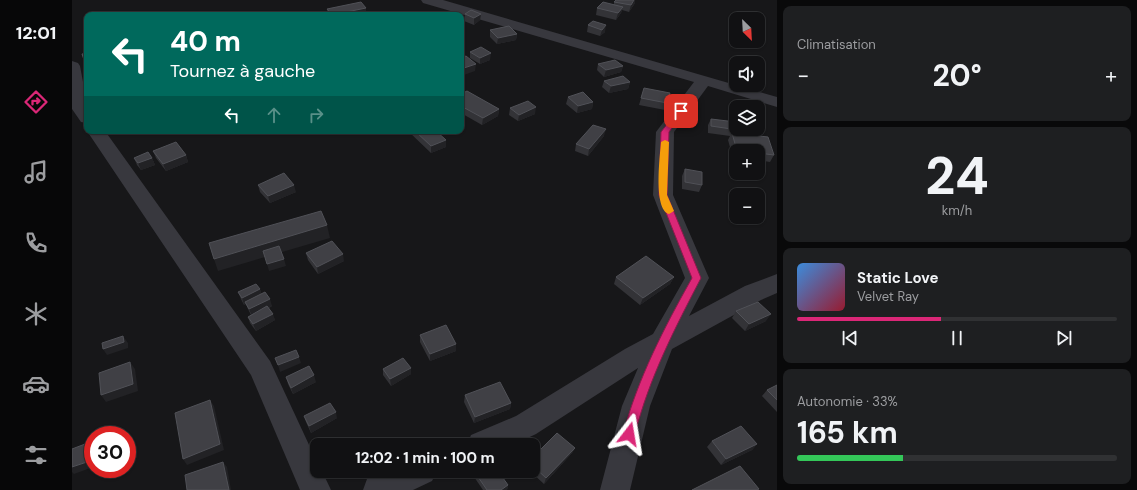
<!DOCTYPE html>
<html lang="fr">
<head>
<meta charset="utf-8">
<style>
  :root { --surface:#111113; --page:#1e1f21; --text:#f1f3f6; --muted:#9c9da0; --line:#303133; --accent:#db2777 }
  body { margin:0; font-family:"DM Sans",sans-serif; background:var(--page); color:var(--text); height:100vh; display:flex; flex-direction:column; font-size:15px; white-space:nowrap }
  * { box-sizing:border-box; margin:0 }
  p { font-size:13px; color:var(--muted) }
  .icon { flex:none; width:22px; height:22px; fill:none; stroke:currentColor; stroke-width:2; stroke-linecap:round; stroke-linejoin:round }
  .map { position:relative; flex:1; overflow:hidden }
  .drawer { display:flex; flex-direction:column; gap:6px; padding:6px; background:#09090a; width:360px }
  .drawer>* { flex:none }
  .guide { position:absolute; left:12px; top:12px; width:380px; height:122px; border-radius:8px; box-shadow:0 1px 3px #0004,0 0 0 1px var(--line); background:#00695c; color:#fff; overflow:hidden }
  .needle { width:26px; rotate:156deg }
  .fabs { position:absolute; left:657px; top:12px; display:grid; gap:8px }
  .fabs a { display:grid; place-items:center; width:36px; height:36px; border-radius:8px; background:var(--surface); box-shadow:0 1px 3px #0004,0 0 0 1px var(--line); font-size:20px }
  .speed { position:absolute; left:12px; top:426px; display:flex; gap:8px; font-size:20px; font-weight:700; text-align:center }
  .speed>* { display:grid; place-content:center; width:52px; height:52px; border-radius:50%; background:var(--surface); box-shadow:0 1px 3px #0004,0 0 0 1px var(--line); line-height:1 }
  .speed .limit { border:6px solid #d22; background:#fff; color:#111 }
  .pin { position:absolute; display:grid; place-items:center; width:34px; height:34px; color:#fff; margin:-17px; border-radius:8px; box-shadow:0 2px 6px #0006 }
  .me { position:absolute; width:44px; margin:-22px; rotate:14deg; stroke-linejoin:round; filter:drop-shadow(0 0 3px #0008) }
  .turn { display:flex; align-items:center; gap:14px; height:84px; padding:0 20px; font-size:18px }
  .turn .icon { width:52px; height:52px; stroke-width:2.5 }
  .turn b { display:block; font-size:28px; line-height:34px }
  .lanes { display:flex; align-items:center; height:38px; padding:0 20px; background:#0003; justify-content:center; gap:20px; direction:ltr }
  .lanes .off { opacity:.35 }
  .big { font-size:30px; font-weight:700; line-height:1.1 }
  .drawer .widget { flex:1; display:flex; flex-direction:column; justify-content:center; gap:6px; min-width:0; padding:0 14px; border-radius:8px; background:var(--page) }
  .drawer .dial { align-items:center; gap:0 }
  .dial b { font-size:52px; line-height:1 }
  .song { display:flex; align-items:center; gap:12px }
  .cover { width:48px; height:48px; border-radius:6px; background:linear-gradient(135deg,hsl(210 70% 55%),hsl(350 70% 35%)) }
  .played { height:4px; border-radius:2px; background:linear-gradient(90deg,var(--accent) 45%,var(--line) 45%) }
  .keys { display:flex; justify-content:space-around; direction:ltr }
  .heat { display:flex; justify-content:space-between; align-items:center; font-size:22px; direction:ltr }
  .charge { height:6px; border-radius:3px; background:linear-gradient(90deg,#34c759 33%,var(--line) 0) }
  .trip { position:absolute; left:238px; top:438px; width:230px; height:40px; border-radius:8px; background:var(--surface); box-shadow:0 1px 3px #0004,0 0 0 1px var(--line); font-weight:700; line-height:40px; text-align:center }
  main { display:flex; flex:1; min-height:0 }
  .tabs { display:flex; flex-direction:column; width:72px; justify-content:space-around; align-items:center; background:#070708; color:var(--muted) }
  .tabs .icon { width:28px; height:28px }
  .tabs .active { color:var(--accent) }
  .tabs b { font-size:18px; color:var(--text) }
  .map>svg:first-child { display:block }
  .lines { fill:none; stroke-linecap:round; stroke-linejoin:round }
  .minor { fill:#38383e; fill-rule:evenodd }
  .wall { fill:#333337 }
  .shaded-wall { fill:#222225 }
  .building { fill:#404045; stroke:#505157 }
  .route { fill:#db2777; stroke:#8e194d }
  .slow { fill:#f59e0b }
</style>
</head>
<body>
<main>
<nav class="tabs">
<b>12:01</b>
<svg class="icon active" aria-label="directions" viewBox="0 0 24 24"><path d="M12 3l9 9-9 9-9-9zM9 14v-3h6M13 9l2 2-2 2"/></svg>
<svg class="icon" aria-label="music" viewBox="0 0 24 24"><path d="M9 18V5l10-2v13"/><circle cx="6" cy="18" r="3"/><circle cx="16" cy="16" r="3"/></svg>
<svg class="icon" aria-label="phone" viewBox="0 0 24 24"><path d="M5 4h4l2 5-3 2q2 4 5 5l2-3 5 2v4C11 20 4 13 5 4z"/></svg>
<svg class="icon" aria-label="climate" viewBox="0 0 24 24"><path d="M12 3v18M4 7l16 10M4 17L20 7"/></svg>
<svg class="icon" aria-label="car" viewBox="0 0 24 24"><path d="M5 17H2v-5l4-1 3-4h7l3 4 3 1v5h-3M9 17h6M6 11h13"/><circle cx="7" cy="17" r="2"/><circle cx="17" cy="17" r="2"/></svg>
<svg class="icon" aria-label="filters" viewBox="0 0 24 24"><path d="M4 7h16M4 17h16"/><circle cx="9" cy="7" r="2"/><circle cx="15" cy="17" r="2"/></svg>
</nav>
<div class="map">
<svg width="705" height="490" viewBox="0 0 705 490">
  <rect width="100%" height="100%" fill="#171719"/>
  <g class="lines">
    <path class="minor" d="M349,0H371L705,97V107L636,86L602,132L601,195L637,278L617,316L673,286L705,274V293L689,300L600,349L578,406L558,490H528L550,406L566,368L464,434L441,445H395L399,435L444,416L553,349L581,334L613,278L581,195L584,132L622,82L351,3Z
      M0,61L6,63L8,66L15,103V123L9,122L0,109Z
      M15,131H33L198,361L245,462V471H250L259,490H228L179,375Z
      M315,471H365L360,481L341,490H291L295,479Z"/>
  </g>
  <path class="wall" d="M542,2L563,3L557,12L550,10L549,13L544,20L524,15L525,8L542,5Z
    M255,9L294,14L290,15H256Z
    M393,14H409L408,20L402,25L392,21Z
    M521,21L533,32L528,36L515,32L516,25Z
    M418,30L445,34L444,40L425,44L418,37Z
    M398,52L418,60L408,64L398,58Z
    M526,64L551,66L549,72L532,77L525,70Z
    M532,81L558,82L556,89L537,93L530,87Z
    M572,88L595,103L593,110L567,105Z
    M389,94L427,109L426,116L410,125L389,113Z
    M496,97L521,102L520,109L505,113L494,104Z
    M438,108L463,114L446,121L437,115Z
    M639,119L680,132L679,135L702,155L698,162L686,160V151H664V158H661L656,140L658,136L636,133V125Z
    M336,131H364L374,147L359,153Z
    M532,136L516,156L503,151L504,144Z
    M81,151L114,155L116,162L94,171L84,158Z
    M62,158H80L83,165L69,170L65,165Z
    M664,164V173H690L687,180L665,178L662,167Z
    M613,169L630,185L627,192L610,189V176Z
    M186,185L224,192L198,203L188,192Z
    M234,253L272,261L246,274L236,260Z
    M544,277H602L598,284L568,305L542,284Z
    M188,289L189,294L200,306L197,308L203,320L184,331L178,323L176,317L179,315L176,309L174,304L172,305L169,299L166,292Z
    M664,311L694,321L673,331L660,318Z
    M348,335L384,344V351L358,361L348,342Z
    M311,369L339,374L319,386L311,375Z
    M214,377L244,382L221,394L216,384Z
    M705,385V412L690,396L695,390Z
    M393,395L439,403L438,409L402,423L392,402Z
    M232,416L265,418L239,433L234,422Z
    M640,441L685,444L680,450L649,465L635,447Z
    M503,448L500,453L472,484L458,471H461V457Z
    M398,471H426L436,485L435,490H411Z"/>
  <path class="shaded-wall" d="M562,0H563V3L557,12L559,5Z
    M551,7L549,13L544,20L546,13Z
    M294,8V14L290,15H260Z
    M409,14L408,20L402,25V18Z
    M534,25L533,32L528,36L530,30Z
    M445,34L444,40L425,44L426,38Z
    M419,53L418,60L408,64V58Z
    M15,59V66L12,60Z
    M404,64L403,71L389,76V69Z
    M551,66L549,72L532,77L534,70Z
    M558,82L556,89L537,93L539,86Z
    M521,102L520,109L505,113L506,106Z
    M464,107L463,114L446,121L447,115Z
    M427,109L426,116L410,125L411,118Z
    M534,129L532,136L516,156L517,149Z
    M374,140V147L359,153V146Z
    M114,155L116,162L94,171L91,164Z
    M80,158L83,165L69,170L66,163Z
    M222,185L224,192L198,203L196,196Z
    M255,225L258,238L193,257L191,251L193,257L146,271L142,259Z
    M271,254L272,261L246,274L245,267Z
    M212,259L214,266L197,271L195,264Z
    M602,277L598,284L568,305L571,298Z
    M188,289L190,296L173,302L174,304L172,305L170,298Z
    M198,299L200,306L180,316L177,309Z
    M201,314L203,320L184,331L181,324Z
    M699,314L694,321L673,331L677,324Z
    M51,336L56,343V348L35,355L31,349Z
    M384,344V351L358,361V354Z
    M227,357L229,363L208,372L206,365Z
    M58,362L63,369L66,391L34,402L29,395Z
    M339,368V374L319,386L318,379Z
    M242,375L244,382L221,394L219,388Z
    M138,400L142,406L152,450L115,465L111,459Z
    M439,403L438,409L402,423L403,417Z
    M264,412L265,418L239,433L237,426Z
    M685,444L680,450L649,465L654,459Z
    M503,448L500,453L472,484L474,478Z
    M21,460V467L2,474L0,472V467Z
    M151,462L155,467L159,490H157Z
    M436,485L435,490H429Z"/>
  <path class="building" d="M544,0H562L559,5L542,2Z
    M289,2L294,8L260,15L255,9Z
    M531,2L551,7L546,13L525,8Z
    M399,10L409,14L402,18L393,14Z
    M521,21L534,25L530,30L516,25Z
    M437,26L445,34L426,38L418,30Z
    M409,47L419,53L408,58L398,52Z
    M15,53V59L12,60L10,54Z
    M394,56L404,64L389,69V58Z
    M543,60L551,66L534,70L526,64Z
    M551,76L558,82L539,86L532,81Z
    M572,88L598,93L595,103L569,98Z
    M395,91L427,109L411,118L389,106V94Z
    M511,92L521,102L506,106L496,97Z
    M456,101L464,107L447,115L438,108Z
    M639,119L664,122V129H680V132L639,126Z
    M521,125L534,129L517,149L504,144Z
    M343,131H364L374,140L359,146Z
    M660,133L696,137L702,155L686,153V151H665Z
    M104,142L114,155L91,164L81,151Z
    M76,152L80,158L66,163L62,158Z
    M686,163H687L690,173H686Z
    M613,169L630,172V185L613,182Z
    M212,173L222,185L196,196L186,185Z
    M249,211L255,225L142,259L137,243Z
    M260,241L271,254L245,267L234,253Z
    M207,246L212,259L195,264L191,251Z
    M574,256L602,277L571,298L544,277Z
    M184,284L188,289L170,298L166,292Z
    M193,292L198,299L177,309L173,302Z
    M686,302L699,314L677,324L664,311Z
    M195,306L201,314L181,324L176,317Z
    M374,325L384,344L358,354L348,335Z
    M51,336L52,342L31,349L30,343Z
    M224,350L227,357L206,365L203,358Z
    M331,358L339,368L318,379L311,369Z
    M58,362L61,384L29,395L27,373Z
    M237,366L242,375L219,388L214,377Z
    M428,382L439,403L403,417L393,395Z
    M705,385V400L695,390Z
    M138,400L148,444L111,459L103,413Z
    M258,403L264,412L237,426L232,416Z
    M669,426L685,444L654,459L640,441Z
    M485,433L503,448L474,478L461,466V457Z
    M21,441V460L0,467V449Z
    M151,462L157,490H115L113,475Z
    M668,466L687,489L685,490H620Z
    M402,471H426L436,485L429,490H415Z"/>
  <path class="route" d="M609,109L612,111L597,132L595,195L629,278C603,328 577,378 563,434L561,438L557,440L553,438L551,434C566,378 592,328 620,278L587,195L589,132L606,110Z"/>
  <path class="slow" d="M593,140L597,142L595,195L602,211L597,214C581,209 588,156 589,142Z"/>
</svg>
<div class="fabs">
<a><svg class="needle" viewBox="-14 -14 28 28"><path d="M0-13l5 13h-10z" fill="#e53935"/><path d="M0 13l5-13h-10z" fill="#9c9da0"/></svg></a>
<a><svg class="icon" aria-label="sound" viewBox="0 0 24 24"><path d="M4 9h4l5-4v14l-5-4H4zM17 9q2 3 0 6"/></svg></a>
<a><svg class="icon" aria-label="layers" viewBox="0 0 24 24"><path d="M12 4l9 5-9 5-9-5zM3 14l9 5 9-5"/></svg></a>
<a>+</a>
<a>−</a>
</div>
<div class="speed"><div class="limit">30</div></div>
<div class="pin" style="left:609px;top:111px;background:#d93025"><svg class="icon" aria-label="arrive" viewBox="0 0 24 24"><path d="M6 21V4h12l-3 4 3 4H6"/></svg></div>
<svg class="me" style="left:557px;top:434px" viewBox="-20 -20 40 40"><path d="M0-17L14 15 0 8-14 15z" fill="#db2777" stroke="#fff" stroke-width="4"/></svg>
<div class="trip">12:02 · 1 min · 100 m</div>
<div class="guide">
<div class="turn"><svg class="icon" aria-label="left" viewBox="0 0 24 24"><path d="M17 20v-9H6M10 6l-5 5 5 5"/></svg><div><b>40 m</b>Tournez à gauche</div></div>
<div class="lanes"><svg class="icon" aria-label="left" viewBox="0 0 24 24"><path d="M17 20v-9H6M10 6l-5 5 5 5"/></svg><svg class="icon off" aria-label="ahead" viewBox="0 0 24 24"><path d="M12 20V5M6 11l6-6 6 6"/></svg><svg class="icon off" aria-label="right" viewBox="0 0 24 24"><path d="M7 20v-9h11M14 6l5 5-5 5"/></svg></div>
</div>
</div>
<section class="drawer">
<div class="widget"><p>Climatisation</p>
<div class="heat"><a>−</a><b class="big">20°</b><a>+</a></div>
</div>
<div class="widget dial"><b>24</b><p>km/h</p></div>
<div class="widget">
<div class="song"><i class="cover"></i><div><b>Static Love</b><p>Velvet Ray</p></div></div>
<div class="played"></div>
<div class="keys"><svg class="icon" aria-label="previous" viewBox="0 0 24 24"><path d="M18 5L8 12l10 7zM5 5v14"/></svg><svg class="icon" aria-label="pause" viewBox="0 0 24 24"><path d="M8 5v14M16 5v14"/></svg><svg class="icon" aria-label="next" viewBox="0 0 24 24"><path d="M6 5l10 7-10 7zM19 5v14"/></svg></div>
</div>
<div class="widget"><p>Autonomie · 33%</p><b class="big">165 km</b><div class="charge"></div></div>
</section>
</main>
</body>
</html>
